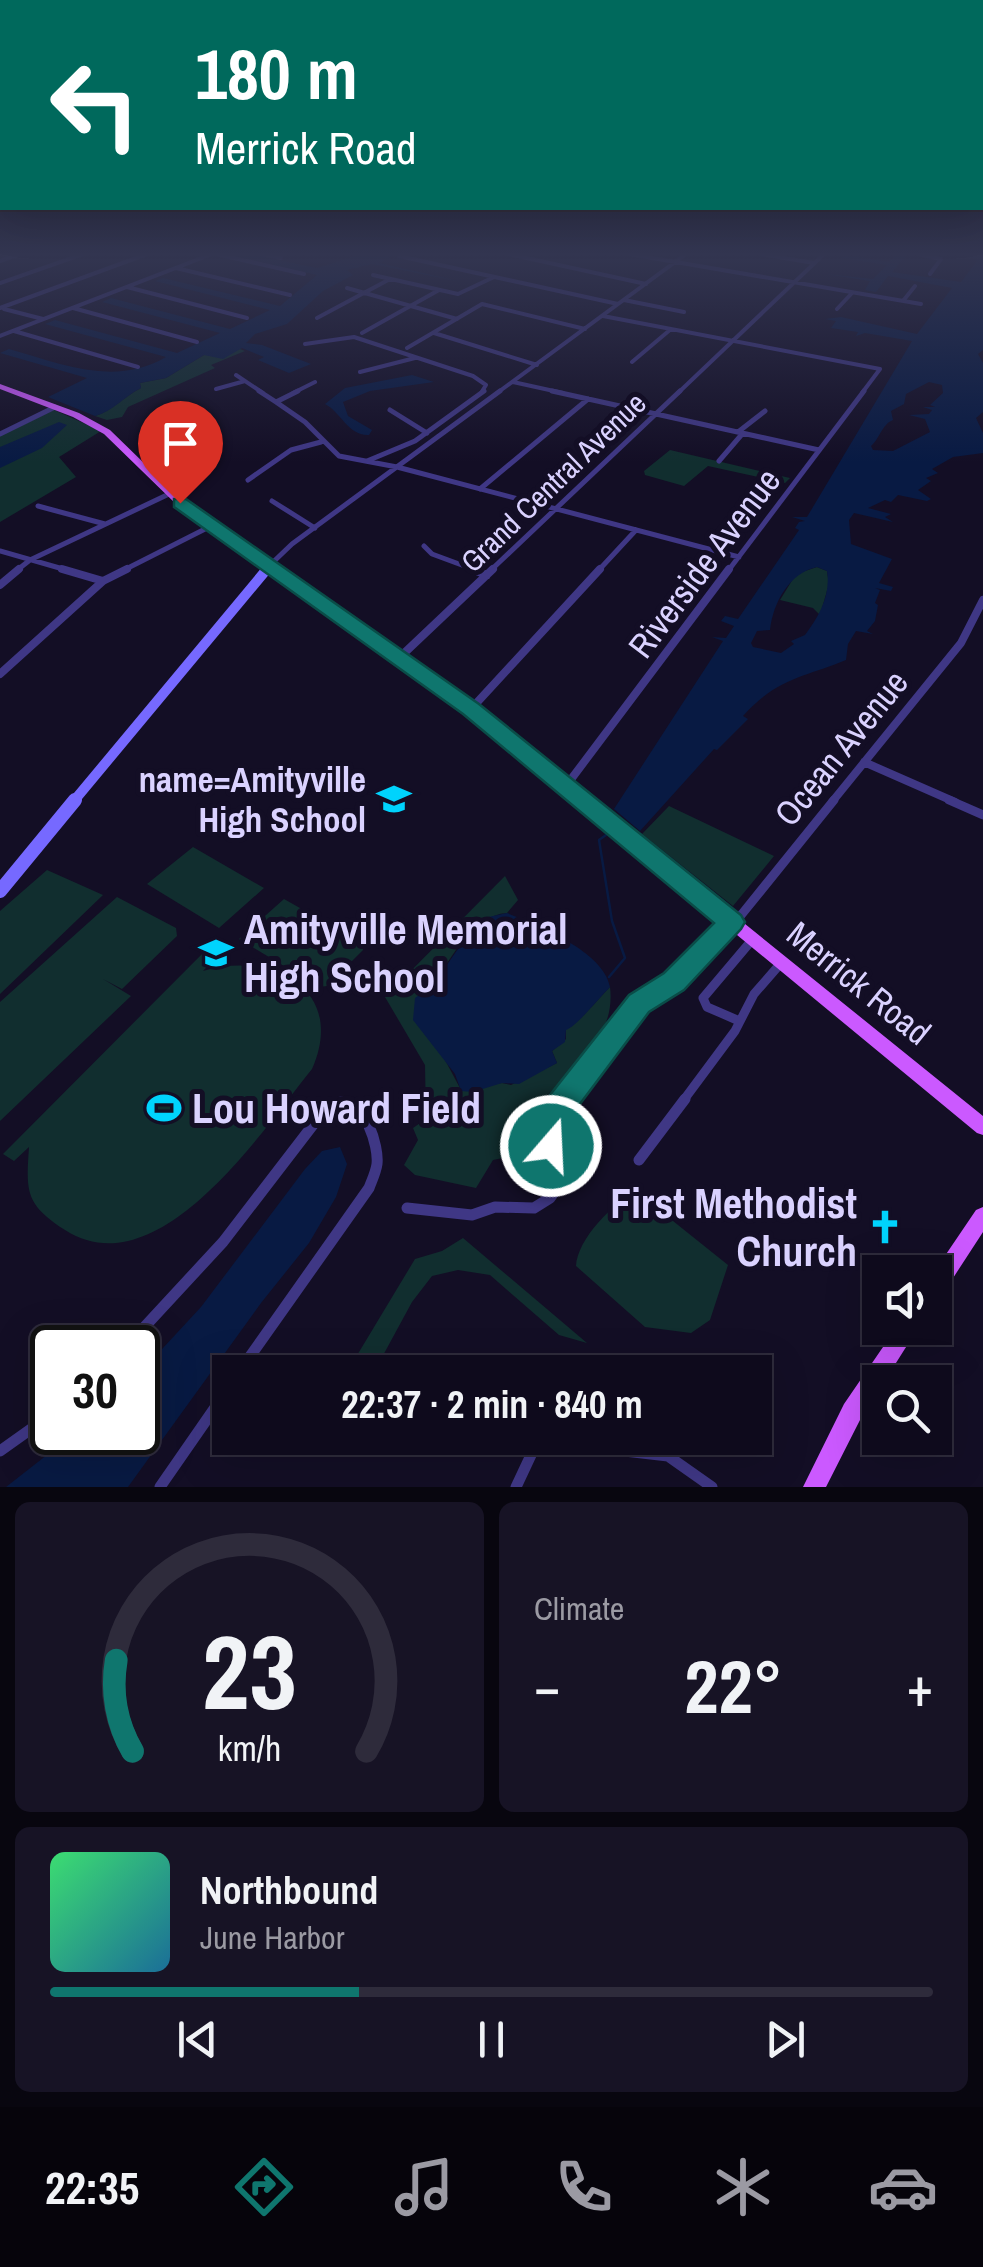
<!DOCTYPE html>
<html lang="en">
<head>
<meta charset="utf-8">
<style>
  :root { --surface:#0e0a1c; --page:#171325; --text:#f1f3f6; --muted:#9b9aa3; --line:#2e2b3b; --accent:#0f766e }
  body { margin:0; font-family:"Archivo Narrow",sans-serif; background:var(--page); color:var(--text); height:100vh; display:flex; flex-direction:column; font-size:38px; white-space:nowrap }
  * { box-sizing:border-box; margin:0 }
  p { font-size:32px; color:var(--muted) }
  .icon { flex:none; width:55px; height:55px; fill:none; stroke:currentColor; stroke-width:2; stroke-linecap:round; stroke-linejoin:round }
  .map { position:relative; height:1487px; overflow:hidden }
  .drawer { display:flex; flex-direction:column; gap:15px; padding:15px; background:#08060f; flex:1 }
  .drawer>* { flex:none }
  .guide { position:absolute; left:0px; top:0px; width:985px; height:210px; box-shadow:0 10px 40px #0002,0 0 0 2px var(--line); background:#00695c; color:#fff; overflow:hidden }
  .tools { position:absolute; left:862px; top:1255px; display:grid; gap:20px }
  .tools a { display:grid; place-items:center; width:90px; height:90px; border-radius:0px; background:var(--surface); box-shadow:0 10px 40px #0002,0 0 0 2px var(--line); font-size:50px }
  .speed { position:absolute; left:30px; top:1325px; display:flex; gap:20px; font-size:50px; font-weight:700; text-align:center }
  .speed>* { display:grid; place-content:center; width:130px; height:130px; border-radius:50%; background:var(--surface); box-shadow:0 10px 40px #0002,0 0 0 2px var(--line); line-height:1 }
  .speed .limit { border:5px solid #111; border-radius:15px; background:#fff; color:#111 }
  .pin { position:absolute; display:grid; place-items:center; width:85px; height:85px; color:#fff; margin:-102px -42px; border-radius:50% 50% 50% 0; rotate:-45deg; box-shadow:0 0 10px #0007 }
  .pin .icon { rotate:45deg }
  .me { position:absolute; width:110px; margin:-55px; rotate:19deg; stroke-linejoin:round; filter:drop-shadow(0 0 8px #0008) }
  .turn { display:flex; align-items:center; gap:35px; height:210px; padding:0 30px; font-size:45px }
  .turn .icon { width:130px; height:130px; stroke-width:2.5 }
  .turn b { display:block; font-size:70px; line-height:85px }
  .big { font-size:75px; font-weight:800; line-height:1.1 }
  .drawer .tile { flex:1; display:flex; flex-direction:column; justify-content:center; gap:15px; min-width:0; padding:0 35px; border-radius:15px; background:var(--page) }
  .drawer .dial { align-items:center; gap:0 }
  .dial svg { height:260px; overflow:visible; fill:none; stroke:var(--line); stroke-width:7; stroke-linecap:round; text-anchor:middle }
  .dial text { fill:var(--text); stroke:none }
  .song { display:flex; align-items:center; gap:30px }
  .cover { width:120px; height:120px; border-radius:15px; background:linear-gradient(135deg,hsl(140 70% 55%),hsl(200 70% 35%)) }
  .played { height:10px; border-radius:5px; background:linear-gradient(90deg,var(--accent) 35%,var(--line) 35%) }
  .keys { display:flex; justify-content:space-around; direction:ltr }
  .heat { display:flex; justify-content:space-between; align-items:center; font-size:55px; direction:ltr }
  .drawer .tiles { flex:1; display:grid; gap:15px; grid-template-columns:1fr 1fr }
  .tile:last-child { grid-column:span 2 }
  .trip { position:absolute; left:212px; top:1355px; width:560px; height:100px; border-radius:0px; background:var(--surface); box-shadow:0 10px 40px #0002,0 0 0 2px var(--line); font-weight:800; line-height:100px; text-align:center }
  .tab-bar { display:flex; height:160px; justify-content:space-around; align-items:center; background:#06040b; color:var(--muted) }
  .tab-bar .icon { width:70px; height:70px }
  .tab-bar .selected { color:var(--accent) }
  .tab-bar b { font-size:45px; color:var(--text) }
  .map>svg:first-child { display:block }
  .green { fill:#112e2f }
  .water { fill:#081a43; fill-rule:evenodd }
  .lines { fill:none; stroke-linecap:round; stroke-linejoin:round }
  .stream { stroke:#081a43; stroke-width:2.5 }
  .minor-far4 { stroke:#3f3785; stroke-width:4 }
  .minor-far3 { stroke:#3f3785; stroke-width:5 }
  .minor-far2 { stroke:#3f3785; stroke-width:8 }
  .minor-far1 { stroke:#3f3785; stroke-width:9 }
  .minor { stroke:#3f3785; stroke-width:11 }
  .secondary-far2 { stroke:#7669ff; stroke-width:8 }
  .secondary-far1 { stroke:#7669ff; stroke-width:10 }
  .secondary { stroke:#7669ff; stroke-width:14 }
  .primary { fill:#cb59ff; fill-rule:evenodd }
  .route { fill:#0f766e; stroke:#0a4d48; stroke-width:2.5 }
  .labels { text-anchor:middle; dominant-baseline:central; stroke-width:10; stroke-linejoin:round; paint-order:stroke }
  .far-street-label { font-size:30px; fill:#dad2ff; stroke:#130e25 }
  .street-label { font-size:35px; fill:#dad2ff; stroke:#130e25 }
  .poi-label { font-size:35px; font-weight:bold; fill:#dad2ff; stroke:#130e25; text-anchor:end }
  .near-poi-label { font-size:42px; font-weight:bold; fill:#dad2ff; stroke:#130e25; text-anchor:start }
</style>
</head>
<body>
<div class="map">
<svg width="983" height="1487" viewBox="0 0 983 1487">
  <rect width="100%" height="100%" fill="#130e25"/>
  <path class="green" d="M240,349L245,351L211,365L215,368L128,407L122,417L107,420L95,416C112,411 125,396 141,388L140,383L166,378L204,355Z
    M54,410L101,431L59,457L76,477L0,522V436Z
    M670,450L790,478L785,483L708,466L684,486L645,475L644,471Z
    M817,567L827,571L829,584L820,615L813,608L780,600L796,574Z
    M669,806L774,856L733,906L642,834Z
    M193,847L264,888L219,928L147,884Z
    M47,870L103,895L0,994V911Z
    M505,876L518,900L507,913C472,915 450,960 432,987L444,1058L461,1090L502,1083L511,1085L557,1063L552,1051L566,1039V1029C575,1027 601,996 610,987C617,1042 563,1080 526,1114V1136L512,1156L493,1160L476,1188L415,1175L404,1165L418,1140L413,1128L426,1119L425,1065L385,997Z
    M117,897L176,928L177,936L122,989L103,979L131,996L0,1121V1002Z
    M284,899L362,943L363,950L327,986L319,987L239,939Z
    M209,947L220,953L203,971C273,950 347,990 312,1069C263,1129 159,1290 65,1230C25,1204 26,1192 29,1147L14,1161L3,1154Z
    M638,1193L728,1265L710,1320L691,1333L645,1327L576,1266C577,1240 614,1200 638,1193Z
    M463,1238L587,1343L559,1335L490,1275L458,1270L432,1276L412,1302L374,1372H347L415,1259L442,1251Z"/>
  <path class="water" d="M227,254H249L317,268L362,254H396L379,263L462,282L372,264L347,270L353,275L323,291L287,324L255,334L246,343L262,345L311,364L289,373L258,360L264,357L242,348L223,359L204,355L166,378L140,383L141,388C123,397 114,411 95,416L48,397L87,378L0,353L9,349C62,364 115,387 166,357L45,324L55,320L177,353L220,333L102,302L111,298L230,329L270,310L155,281L163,278L280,306L317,275Z
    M896,254L906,256L892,272L961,282L977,261L964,254H983V350L978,354L983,363V412L976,418L983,433V453L953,457L932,469L938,473L926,478L931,481L918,490L931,499L927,501L898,495L891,502L885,500L868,508L891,514L885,517L893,522L854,513L849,520L851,544L892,559L879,583L893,587L891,591L875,588L880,590L875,603L878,605L875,621L867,631L873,634L856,631L848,644L846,660C808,676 776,678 743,716L748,719L717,750L714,749L640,831L614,809L723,641L712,637L726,638L734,626L721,621L725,616L738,619L799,530L795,528L799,522L805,521L792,517H807L912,341L865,333L856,336L858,332L831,328L836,321L825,319L841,317L917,334L952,288L888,276L876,292L865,290L870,281L825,274L873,279L887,265L841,258L844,255L889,262ZM929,382L942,385L943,393L930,405L935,407H923L932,410L929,414L909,415L925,419L930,432L893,451L873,450L871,446C879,440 882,424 893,420L891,411L904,404L906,394ZM817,567L827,571C831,595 819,616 805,635L791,641L794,644L781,653L753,647L751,643L757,631L770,630C773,603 789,573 817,567Z
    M412,375L434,382L370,391L343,402L348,416L372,430L369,435C348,436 341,412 325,404L345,388Z
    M59,422L67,425L42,448L0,468V447Z
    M507,913C537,925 604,951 610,987C599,998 577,1026 566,1030L565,1042L552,1051L557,1063L519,1084L502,1083L473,1092L461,1091L455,1074L413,1020L415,998L432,986L479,919Z
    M340,1147L347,1164L336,1197L309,1243L261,1303L128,1487H6L75,1433L138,1432V1375L201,1307L305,1169L322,1151Z"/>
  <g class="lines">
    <path class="stream" d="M606,835L599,840L612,921L625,958L609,977"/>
    <path class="minor-far4" d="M216,254L304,274
      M261,254L281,258
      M508,254L646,284
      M629,254L921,304
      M760,254L814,263
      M918,254L941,259L930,274
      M399,256L618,304
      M0,261L19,254
      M176,268L290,295
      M373,275L458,294L494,277
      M0,283L83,254
      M127,287L247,318
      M347,288L457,319
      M624,300L684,312
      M903,301L915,286
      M0,308L147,254
      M73,308L197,342
      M4,309L43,319
      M837,309L852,293
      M603,316L880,369L862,393
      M317,318L390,279
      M14,331L138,367
      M362,333L439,290
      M434,333L537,365
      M0,336L212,254
      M305,344L354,337L473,376L486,385L481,393
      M407,348L482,304L585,329
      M632,362L671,329
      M360,372L415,358
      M236,375L263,393
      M513,382L563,393
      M216,389L245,381
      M293,393L315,382
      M497,393L686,254
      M678,393L824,254"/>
    <path class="minor-far3" d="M259,391L276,402
      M298,391L276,402L305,422L339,456L397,467L739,557
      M552,391L819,450
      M390,410L427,433
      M738,432L765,411
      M0,434L55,407
      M367,461L415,441L484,391
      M719,461L743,433
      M248,480L291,450L321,442
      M480,489L588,399
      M272,501L315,528
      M38,506L105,524
      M424,546L432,554L478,571
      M0,551L70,571
      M269,566L292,544L500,391
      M16,571L30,560L169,494
      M122,571L211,526
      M490,571L680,391
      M598,571L636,530
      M728,571L864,391"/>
    <path class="minor-far2" d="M62,569L103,581
      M471,569L487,575
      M0,585L19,569
      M399,658L493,569
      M0,674L103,581L127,569
      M471,709L600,569
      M864,762L955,802
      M566,786L729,569
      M832,802L961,643L983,600"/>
    <path class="minor-far1" d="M949,800L983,815
      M737,1020L707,1007L703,998L752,940
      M564,1101L639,1004L674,982L742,914L834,800
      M683,1101L735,1031L754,994L781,963"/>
    <path class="minor" d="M639,1160L685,1099
      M407,1208L472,1215L495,1207L534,1208L550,1198L560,1184L563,1170L547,1131L566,1099
      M125,1348L223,1242L326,1108C331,1106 336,1102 342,1102C365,1101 379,1146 377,1164C376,1172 372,1180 369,1188L239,1372
      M481,1362L490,1372
      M569,1438L616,1450L668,1456L712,1487
      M0,1451L52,1414
      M160,1487L230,1386
      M516,1487L539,1438"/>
    <path class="secondary-far2" d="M264,571L269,566"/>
    <path class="secondary-far1" d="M73,802L267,569"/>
    <path class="secondary" d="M0,891L75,800"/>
    <path class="primary" d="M0,384L79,413L110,430L183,501L475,706L983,1116V1135L977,1133L467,712L177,505L104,434L73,417L0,389Z
      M983,1207V1232L942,1295L935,1298L934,1272L976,1210Z
      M896,1328H918L884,1382H880V1388L860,1420L826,1487H803L844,1404Z"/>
  </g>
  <linearGradient id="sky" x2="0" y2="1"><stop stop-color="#0a0814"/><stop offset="0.55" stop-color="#333651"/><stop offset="1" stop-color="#333651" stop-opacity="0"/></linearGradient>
  <rect width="983" height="462" fill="url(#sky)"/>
  <path class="route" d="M174,499H186L479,704L741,915L745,922L741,929L684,990L649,1012L568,1120C562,1133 568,1143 562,1156L551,1161L539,1156L531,1131L546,1100L629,995L664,973L714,923L463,714L174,507Z"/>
  <defs>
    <g id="school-bare" transform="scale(2.7)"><path d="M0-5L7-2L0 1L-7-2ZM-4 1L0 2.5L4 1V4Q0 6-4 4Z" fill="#00d3fd" stroke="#130e25" stroke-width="2.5" paint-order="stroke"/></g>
    <g id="stadium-bare" transform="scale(2.7)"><path d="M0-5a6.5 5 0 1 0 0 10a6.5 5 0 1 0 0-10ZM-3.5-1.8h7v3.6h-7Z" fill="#00d3fd" stroke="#130e25" stroke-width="2.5" paint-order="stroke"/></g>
    <g id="church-bare" transform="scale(2.7)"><path d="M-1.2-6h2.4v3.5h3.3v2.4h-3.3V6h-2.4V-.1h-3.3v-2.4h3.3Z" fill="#00d3fd" stroke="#130e25" stroke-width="2.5" paint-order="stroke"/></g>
  </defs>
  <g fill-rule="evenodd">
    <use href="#school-bare" x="394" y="799"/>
    <use href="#school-bare" x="216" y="953"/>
    <use href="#stadium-bare" x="164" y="1108"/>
    <use href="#church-bare" x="885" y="1227"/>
  </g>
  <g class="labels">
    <g class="far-street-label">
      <text transform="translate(553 482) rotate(-44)">Grand Central Avenue</text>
    </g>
    <g class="street-label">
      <text transform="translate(704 563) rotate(-53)">Riverside Avenue</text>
      <text transform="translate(841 748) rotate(-51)">Ocean Avenue</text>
      <text transform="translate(859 983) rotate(39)">Merrick Road</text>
    </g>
    <g class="poi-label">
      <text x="366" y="779">name=Amityville<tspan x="366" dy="40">High School</tspan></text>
    </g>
    <g class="near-poi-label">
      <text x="244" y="929">Amityville Memorial<tspan x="244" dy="48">High School</tspan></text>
      <text x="192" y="1108">Lou Howard Field</text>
      <text x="857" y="1203" text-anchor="end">First Methodist<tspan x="857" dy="48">Church</tspan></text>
    </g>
  </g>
</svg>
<div class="tools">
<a><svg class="icon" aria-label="sound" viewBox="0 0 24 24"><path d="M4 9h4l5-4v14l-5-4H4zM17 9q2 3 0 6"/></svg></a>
<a><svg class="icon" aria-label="search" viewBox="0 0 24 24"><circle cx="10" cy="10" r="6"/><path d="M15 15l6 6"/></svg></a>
</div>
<div class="speed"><div class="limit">30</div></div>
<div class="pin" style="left:180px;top:503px;background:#d93025"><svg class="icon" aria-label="arrive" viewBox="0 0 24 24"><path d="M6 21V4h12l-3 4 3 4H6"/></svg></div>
<svg class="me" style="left:551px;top:1146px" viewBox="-20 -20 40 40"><circle r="17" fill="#0f766e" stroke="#fff" stroke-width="3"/><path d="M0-11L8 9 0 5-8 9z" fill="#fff"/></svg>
<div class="trip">22:37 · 2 min · 840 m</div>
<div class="guide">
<div class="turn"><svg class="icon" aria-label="left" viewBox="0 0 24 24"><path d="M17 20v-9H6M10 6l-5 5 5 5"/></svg><div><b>180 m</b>Merrick Road</div></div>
</div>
</div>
<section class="drawer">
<div class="tiles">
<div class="tile dial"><svg viewBox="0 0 100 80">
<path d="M14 69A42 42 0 1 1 86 69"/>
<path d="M14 69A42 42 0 0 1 9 41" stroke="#0f766e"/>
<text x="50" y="56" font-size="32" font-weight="700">23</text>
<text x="50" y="72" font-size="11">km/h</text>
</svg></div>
<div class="tile"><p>Climate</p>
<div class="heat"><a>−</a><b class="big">22°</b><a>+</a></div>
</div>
<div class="tile">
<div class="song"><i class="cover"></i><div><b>Northbound</b><p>June Harbor</p></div></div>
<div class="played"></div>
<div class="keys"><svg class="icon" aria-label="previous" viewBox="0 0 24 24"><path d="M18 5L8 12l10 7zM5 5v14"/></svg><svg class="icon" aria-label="pause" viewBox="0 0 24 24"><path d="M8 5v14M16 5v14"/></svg><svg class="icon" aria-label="next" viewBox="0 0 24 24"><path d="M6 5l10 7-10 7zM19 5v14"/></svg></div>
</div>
</div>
</section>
<nav class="tab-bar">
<b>22:35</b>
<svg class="icon selected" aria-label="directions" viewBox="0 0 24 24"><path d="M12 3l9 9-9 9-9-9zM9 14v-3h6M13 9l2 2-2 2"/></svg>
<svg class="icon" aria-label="music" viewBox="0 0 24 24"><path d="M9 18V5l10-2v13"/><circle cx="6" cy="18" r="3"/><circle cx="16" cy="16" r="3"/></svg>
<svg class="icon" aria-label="phone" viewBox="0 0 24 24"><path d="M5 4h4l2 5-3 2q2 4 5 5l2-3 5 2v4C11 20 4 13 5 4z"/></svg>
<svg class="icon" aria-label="climate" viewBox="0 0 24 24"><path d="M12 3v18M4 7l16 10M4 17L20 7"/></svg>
<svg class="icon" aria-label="car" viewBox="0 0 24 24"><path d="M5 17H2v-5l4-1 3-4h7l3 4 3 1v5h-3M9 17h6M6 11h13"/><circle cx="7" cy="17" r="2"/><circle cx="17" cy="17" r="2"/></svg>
</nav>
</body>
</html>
